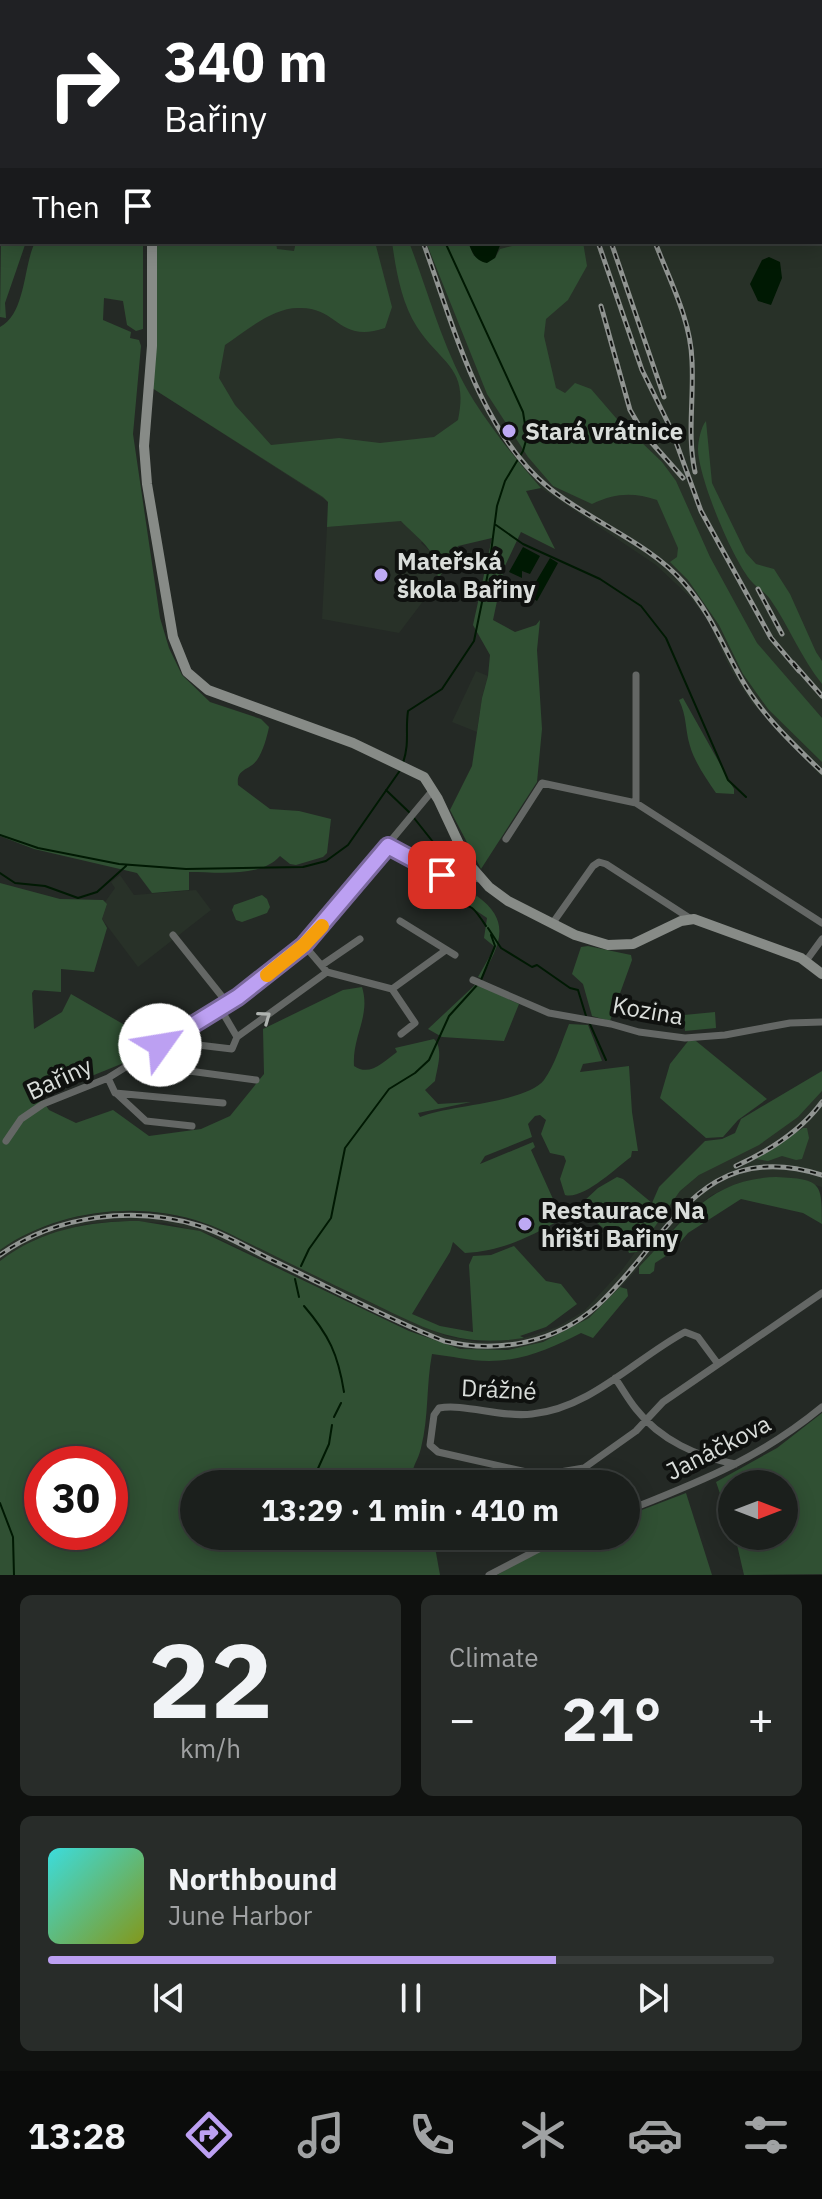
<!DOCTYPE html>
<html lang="en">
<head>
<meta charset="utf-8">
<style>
  :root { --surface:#1b1f1c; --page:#282c29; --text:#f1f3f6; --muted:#a0a2a3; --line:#393d3b; --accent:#bca0f2 }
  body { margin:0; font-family:"IBM Plex Sans",sans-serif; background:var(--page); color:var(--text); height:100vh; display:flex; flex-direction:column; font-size:30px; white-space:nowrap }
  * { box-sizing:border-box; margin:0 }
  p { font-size:26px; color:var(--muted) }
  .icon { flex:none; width:44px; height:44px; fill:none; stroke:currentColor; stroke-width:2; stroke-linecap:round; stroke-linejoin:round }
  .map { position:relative; height:1575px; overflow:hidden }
  .panel { display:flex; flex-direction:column; gap:20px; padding:20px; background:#0f110f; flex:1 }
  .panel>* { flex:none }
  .top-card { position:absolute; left:0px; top:0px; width:822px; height:244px; box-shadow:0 4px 20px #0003,0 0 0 2px var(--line); background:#202124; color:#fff; overflow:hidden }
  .needle { width:52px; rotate:90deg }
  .fabs { position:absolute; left:718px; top:1470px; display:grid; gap:16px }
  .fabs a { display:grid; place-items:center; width:80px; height:80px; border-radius:50%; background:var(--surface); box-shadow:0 4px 20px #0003,0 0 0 2px var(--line); font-size:40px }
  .speed { position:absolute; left:24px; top:1446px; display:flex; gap:16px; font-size:40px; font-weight:700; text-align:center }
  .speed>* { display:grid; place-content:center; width:104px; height:104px; border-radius:50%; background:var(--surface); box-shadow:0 4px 20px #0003,0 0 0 2px var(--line); line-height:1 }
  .speed .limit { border:12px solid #d22; background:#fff; color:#111 }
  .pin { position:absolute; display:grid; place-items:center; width:68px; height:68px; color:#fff; margin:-34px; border-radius:16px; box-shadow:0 4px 12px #0006 }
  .me { position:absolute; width:88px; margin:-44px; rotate:58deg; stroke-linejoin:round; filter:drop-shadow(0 0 6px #0008) }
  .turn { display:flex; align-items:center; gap:28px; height:168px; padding:0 32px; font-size:36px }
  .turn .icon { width:104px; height:104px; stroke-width:2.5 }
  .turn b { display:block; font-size:56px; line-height:68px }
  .then { display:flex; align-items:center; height:76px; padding:0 32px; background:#0003; gap:16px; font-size:30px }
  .big { font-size:60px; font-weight:700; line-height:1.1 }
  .panel .card { flex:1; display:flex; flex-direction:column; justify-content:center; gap:12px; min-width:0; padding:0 28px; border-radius:12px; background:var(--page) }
  .panel .dial { align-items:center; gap:0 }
  .dial b { font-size:104px; line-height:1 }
  .song { display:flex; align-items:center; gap:24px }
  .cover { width:96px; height:96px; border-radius:12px; background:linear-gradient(135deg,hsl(180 70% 55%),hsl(70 70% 35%)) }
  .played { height:8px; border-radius:4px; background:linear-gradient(90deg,var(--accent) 70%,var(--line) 70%) }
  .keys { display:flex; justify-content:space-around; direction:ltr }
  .heat { display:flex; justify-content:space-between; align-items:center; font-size:44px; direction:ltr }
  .panel .tiles { flex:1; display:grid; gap:20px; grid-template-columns:1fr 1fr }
  .card:last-child { grid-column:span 2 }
  .trip { position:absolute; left:180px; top:1470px; width:460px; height:80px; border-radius:40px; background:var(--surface); box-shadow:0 4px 20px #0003,0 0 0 2px var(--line); font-weight:700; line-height:80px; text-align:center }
  .menu { display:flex; height:128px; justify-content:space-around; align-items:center; background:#0b0c0b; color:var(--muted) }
  .menu .icon { width:56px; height:56px }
  .menu .selected { color:var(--accent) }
  .menu b { font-size:36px; color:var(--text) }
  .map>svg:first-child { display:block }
  .built { fill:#283128 }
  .green { fill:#305033; fill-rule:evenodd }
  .water { fill:#001903 }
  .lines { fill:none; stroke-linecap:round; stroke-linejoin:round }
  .stream { stroke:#001903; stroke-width:2 }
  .street { stroke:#646765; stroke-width:7 }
  .secondary { stroke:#878b87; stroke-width:10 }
  .rail-casing { stroke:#909491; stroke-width:5 }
  .rail { stroke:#0f110f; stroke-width:2; stroke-dasharray:6; stroke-linecap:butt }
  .oneway { stroke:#b0b4b1 }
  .route-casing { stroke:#7a689d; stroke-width:20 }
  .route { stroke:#bca0f2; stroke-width:14 }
  .slow { stroke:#f59e0b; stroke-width:14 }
  .poi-dot { fill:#bea9f4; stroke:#0f110f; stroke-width:3 }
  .labels { text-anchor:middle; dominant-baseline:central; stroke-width:8; stroke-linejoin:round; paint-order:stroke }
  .poi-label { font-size:24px; font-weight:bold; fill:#d9ddda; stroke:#0f110f; text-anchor:start }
  .street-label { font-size:24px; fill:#d9ddda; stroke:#0f110f }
</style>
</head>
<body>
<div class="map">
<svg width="822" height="1575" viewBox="0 0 822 1575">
  <rect width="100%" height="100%" fill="#242925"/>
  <path class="built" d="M192,0H822V777L752,703L731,670L707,619L691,598L656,565L541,488L515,459L501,437L421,543L437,557L439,570L437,581L430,597L424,600L399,633L322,619L327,527L363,524L158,392L163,242H820V2H191Z
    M476,671L488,676L482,698L477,732L452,722Z
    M120,875L134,895L196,890L211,910L138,967L102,919L107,904L105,902L115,888L111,882Z
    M822,1091V1187L790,1178H762L736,1184L712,1195L685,1216L603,1307L589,1318L561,1335L526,1347L477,1351L443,1345L211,1235L165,1223L118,1221L86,1224L37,1239L0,1261V1250L8,1244L33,1231L71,1218L117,1211L166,1214L215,1227L446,1336L477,1342L524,1338L557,1327L584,1311L622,1270L680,1191L699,1175L798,1117Z"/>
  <path class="green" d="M2,164V242H26L5,303L6,318L0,317Z
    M35,242H143V329L136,331L127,325L123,301L104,298L103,320L131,332L130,338L139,340L141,346L133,434L160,618L169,648L182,675L210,702L261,719L269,727C267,737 263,751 257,760C249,771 236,768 238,785L270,809L299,811L331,819L327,853L323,857L296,865L290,864L280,856C261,878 217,872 189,872V890L152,893L137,873L34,849L0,836V327C26,313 23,267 35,242Z
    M155,242H276L277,249L294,251L296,242H375L392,307L385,328C338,344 338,306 298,308C272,308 246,331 225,345L219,378L235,405L271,445L339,438L380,443L434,437L458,420C469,367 442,365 417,327C401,302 396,270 392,242H409C429,294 444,353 474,401C494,432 517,461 541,488L526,491L555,549L521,532L504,568L493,620L515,632L536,625L540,620L537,650L542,729L537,782L481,869L450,810L472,766L482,698L488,676L490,655L473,625L492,538L458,546L437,581C442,553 419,540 401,521L327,527L328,502L323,497L152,388Z
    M426,242H468L474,256L495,258L500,249L516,245V242H583L587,266L568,300L546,319L544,336L556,388L565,393L575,383L591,389L616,418L662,462L676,481L710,557L757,643L822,718V762L768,709L743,674L719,625L688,580L670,562L677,557L678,548L657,500C633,492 615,493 592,504L553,486L528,457L487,394Z
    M706,421L712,483L746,553L756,564L774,569L790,594L816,652L822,661V684C801,658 789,626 770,599C765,592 757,588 752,582C733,561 699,479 698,450C698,441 701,427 706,421Z
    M683,698L734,789V794L716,793C706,778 695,763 690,746C685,730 687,716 679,700Z
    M0,883L60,899L103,900L107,904L102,919L107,928L94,972L61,969V992L34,990L32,993L34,1029L62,1012L71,994L123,1024L126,1062L40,1097L49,1110L76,1123L113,1110L149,1136L201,1129L230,1116L264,1074L263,1029L343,990L362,987C371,1016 352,1036 354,1066C370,1077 383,1062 397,1052L395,1048L434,1039C444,1049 437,1068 435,1081L425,1090L438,1104L471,1102L418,1113L420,1117C448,1105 526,1103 544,1080C555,1065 562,1041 569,1024L588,1025L602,1061L583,1064L580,1072L629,1066L632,1112L638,1151H632L631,1157C616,1168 583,1200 565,1195L560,1179L566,1161L564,1156L550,1153L541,1134L546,1120L540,1115L535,1116L528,1124L532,1137L485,1156L480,1164L533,1142L535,1147L531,1150L562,1219C529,1237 503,1251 465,1253L453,1242L450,1252L412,1314L440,1326L473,1332L469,1265L473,1256L491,1255L514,1246L546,1281L561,1284L577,1304L546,1327L520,1336L524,1338C458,1348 426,1329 368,1301C332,1284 295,1266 259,1248C241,1240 223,1229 204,1223C139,1200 56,1210 0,1250Z
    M262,895L267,899L270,907L267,913L242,922L236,920L232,910L234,905Z
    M477,896C513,922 499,946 481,978L478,977L495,947L484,938L487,918L465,903L454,908L446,907L444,903L462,898L471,900Z
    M588,946L631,955L632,960L610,1021L592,1016L583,984L572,974L581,947Z
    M476,984L519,1004L504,1041L442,1037L428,1029Z
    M715,1012L716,1028L685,1031L684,1015Z
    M689,1040L696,1041L767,1099L738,1120L723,1137L706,1138L660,1098L670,1064Z
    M822,1071V1091L798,1117L759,1145L699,1175L680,1191L637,1252L629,1253L627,1248L584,1212L583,1202L598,1188L617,1177L623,1179L652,1203L659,1187L705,1141L722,1139L735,1133L741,1119Z
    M803,1128H807L809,1138L802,1159L796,1160L782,1156L768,1161L756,1159Z
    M776,1177C822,1179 822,1183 822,1224L803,1213L741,1199L688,1233L672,1252L655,1263L654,1271L650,1274H639V1267C682,1223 708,1179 776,1177Z
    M139,1221L200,1231L409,1331L460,1349L508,1350L543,1342L589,1318L620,1287L627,1289L628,1296L593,1338L581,1333C552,1348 523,1361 489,1361C470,1361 451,1356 432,1354C426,1385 429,1417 421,1448C418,1462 409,1469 413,1484H194V1536H433L440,1575H0V1261C40,1230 89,1221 139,1221ZM110,1464V1532H42V1464Z
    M822,1413V1574L744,1575L735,1536H784V1484H732V1509L726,1511L716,1482L777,1448Z
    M686,1493L712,1575H497L550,1544L572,1536H626V1516Z"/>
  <path class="water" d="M468,242H501V243L495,258L487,263C475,261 472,252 468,242Z
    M769,257L780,262L782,278L771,305L758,301L750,284L762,260Z
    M523,547L540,556L530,574L522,571V578L509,572Z
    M550,558L558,563L537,601L528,595Z"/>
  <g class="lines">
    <path class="stream" d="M496,525L523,544L600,579L641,606L666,638L728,780L746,797
      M403,763C410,741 405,732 408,711L442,689L474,641L489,568L497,506L505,481L523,451L527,437L523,412L445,242
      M386,790L410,813
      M414,818L441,852V870
      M0,835L38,848L119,864L186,869L303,867L326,861L348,845L401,769
      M0,873L15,883L45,886L78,898L97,892L126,866
      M440,878L446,903C473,906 471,903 486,926
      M488,928L501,948L532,967L537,965L570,988L578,990L586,1016
      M481,980L495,946L491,935
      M589,1022L606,1060
      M301,1266L309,1249L331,1218L345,1148L389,1089L415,1073L429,1060L449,1016L478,984
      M295,1279L299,1297
      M304,1306C329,1335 338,1354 344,1392
      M334,1417L341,1403
      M311,1484L329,1444L332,1425
      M0,1503L13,1537L14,1575"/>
    <path class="street" d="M636,803V675
      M506,839L542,783L636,803L822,923
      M388,846L442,875L481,879
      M400,921L455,955
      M552,924L593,866L599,862L606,864L691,919
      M173,935L228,1004
      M304,945L327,972L392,989L415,1023L401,1034
      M806,961L822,939
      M322,965L360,939
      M473,980L549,1013L611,1024L639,1032L685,1038L725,1035L790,1023L822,1022
      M392,989L446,950
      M220,1008L237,1037
      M178,1034L190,1044L232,1049L237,1037L327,972
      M142,1056L152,1066L256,1080
      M108,1078L115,1093L223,1103
      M117,1094L146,1121L192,1126
      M6,1141L21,1119L43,1104L108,1078L238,997L304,945L433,790
      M718,1364L698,1337L685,1332C635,1359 591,1408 532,1414C503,1418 463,1403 439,1408L434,1415L430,1445L438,1452L531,1473L548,1474L584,1468L636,1431L663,1402L822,1293
      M615,1378C622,1388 628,1399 636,1409C660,1440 698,1457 735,1464
      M561,1484L578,1471
      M626,1511C701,1481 759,1459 822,1407
      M489,1575L564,1536"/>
    <path class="secondary" d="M100,0L103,2
      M152,242V346L144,446L147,484L173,637L187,672L208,690L353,743L424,777L438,799L468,863L489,887L508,901L575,935L608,945L633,944L681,921L694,919L801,958L822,974"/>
    <g class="rail-casing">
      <path id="rail" d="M333,2V0
        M393,2L394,0
        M555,2L556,0
        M423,242C453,323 479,431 549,488C590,521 649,543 683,582C711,613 722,645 742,680C762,715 793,744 822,772
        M598,242L642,370L672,431L701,511L771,638L799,671
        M611,242L664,397
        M655,242C669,279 691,320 692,361C694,399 687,435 695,472
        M601,306L630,410L644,434L683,478
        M758,589L782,634
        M793,663L822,696
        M736,1166C769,1151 800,1132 822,1102
        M0,1255C56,1215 135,1205 200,1226C225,1234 249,1249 272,1260C329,1287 385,1318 444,1341C498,1354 556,1343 598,1305C669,1240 699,1136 822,1175"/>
    </g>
    <use href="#rail" class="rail"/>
  </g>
  <defs><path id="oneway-chevron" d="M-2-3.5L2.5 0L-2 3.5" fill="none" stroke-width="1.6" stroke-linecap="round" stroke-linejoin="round" transform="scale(2)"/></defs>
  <use class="oneway" href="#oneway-chevron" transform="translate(265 1017) rotate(-36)"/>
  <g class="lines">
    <g class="route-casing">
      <path id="route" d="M160,1045L238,997L304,945L388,846L442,875"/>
    </g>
    <use href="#route" class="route"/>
    <path class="slow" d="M267,975L304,945L322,926"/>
  </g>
  <g class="poi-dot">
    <circle cx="509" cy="431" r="8"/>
    <circle cx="381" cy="575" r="8"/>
    <circle cx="525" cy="1224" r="8"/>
  </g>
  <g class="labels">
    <g class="poi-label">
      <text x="525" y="431">Stará vrátnice</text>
      <text x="397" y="561">Mateřská<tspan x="397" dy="28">škola Bařiny</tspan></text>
      <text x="541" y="1210">Restaurace Na<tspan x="541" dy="28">hřišti Bařiny</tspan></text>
    </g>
    <g class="street-label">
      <text transform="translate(648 1010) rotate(10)">Kozina</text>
      <text transform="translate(59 1078) rotate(-25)">Bařiny</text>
      <text transform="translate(499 1389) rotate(3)">Drážné</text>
      <text transform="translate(718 1447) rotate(-27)">Janáčkova</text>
    </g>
  </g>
</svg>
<div class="fabs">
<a><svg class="needle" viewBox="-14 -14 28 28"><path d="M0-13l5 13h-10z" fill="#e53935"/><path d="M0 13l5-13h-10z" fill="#a0a2a3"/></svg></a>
</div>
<div class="speed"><div class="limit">30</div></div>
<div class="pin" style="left:442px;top:875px;background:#d93025"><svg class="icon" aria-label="arrive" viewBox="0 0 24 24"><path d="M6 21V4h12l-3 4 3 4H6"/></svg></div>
<svg class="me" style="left:160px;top:1045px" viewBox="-20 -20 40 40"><circle r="19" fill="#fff"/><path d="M0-13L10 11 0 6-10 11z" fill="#bca0f2"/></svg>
<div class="trip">13:29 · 1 min · 410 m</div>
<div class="top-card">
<div class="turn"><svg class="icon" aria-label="right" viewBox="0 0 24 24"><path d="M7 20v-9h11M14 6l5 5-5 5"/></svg><div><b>340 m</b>Bařiny</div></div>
<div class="then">Then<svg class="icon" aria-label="arrive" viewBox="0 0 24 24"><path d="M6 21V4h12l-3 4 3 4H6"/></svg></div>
</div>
</div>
<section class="panel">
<div class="tiles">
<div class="card dial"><b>22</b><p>km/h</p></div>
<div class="card"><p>Climate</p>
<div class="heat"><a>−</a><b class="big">21°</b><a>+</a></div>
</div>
<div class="card">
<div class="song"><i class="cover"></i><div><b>Northbound</b><p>June Harbor</p></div></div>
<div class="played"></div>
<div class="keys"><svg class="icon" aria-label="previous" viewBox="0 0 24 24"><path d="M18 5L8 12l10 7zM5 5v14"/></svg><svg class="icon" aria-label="pause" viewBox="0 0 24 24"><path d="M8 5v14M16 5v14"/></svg><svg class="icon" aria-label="next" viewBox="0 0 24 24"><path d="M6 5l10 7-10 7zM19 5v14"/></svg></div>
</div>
</div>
</section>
<nav class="menu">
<b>13:28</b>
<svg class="icon selected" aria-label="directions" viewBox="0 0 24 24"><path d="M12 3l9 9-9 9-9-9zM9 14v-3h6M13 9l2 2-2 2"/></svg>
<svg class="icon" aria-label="music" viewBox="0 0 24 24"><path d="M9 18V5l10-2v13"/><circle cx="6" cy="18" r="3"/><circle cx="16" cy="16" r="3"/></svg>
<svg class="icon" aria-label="phone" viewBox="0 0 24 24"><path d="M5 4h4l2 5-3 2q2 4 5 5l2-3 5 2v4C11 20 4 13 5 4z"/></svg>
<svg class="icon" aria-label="climate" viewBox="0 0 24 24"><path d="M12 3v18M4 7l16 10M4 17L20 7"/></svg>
<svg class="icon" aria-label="car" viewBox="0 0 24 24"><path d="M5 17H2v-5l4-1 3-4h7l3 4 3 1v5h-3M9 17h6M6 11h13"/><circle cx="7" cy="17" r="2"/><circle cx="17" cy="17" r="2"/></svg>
<svg class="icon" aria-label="filters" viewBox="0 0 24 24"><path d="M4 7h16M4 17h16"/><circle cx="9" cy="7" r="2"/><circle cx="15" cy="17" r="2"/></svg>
</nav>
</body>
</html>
